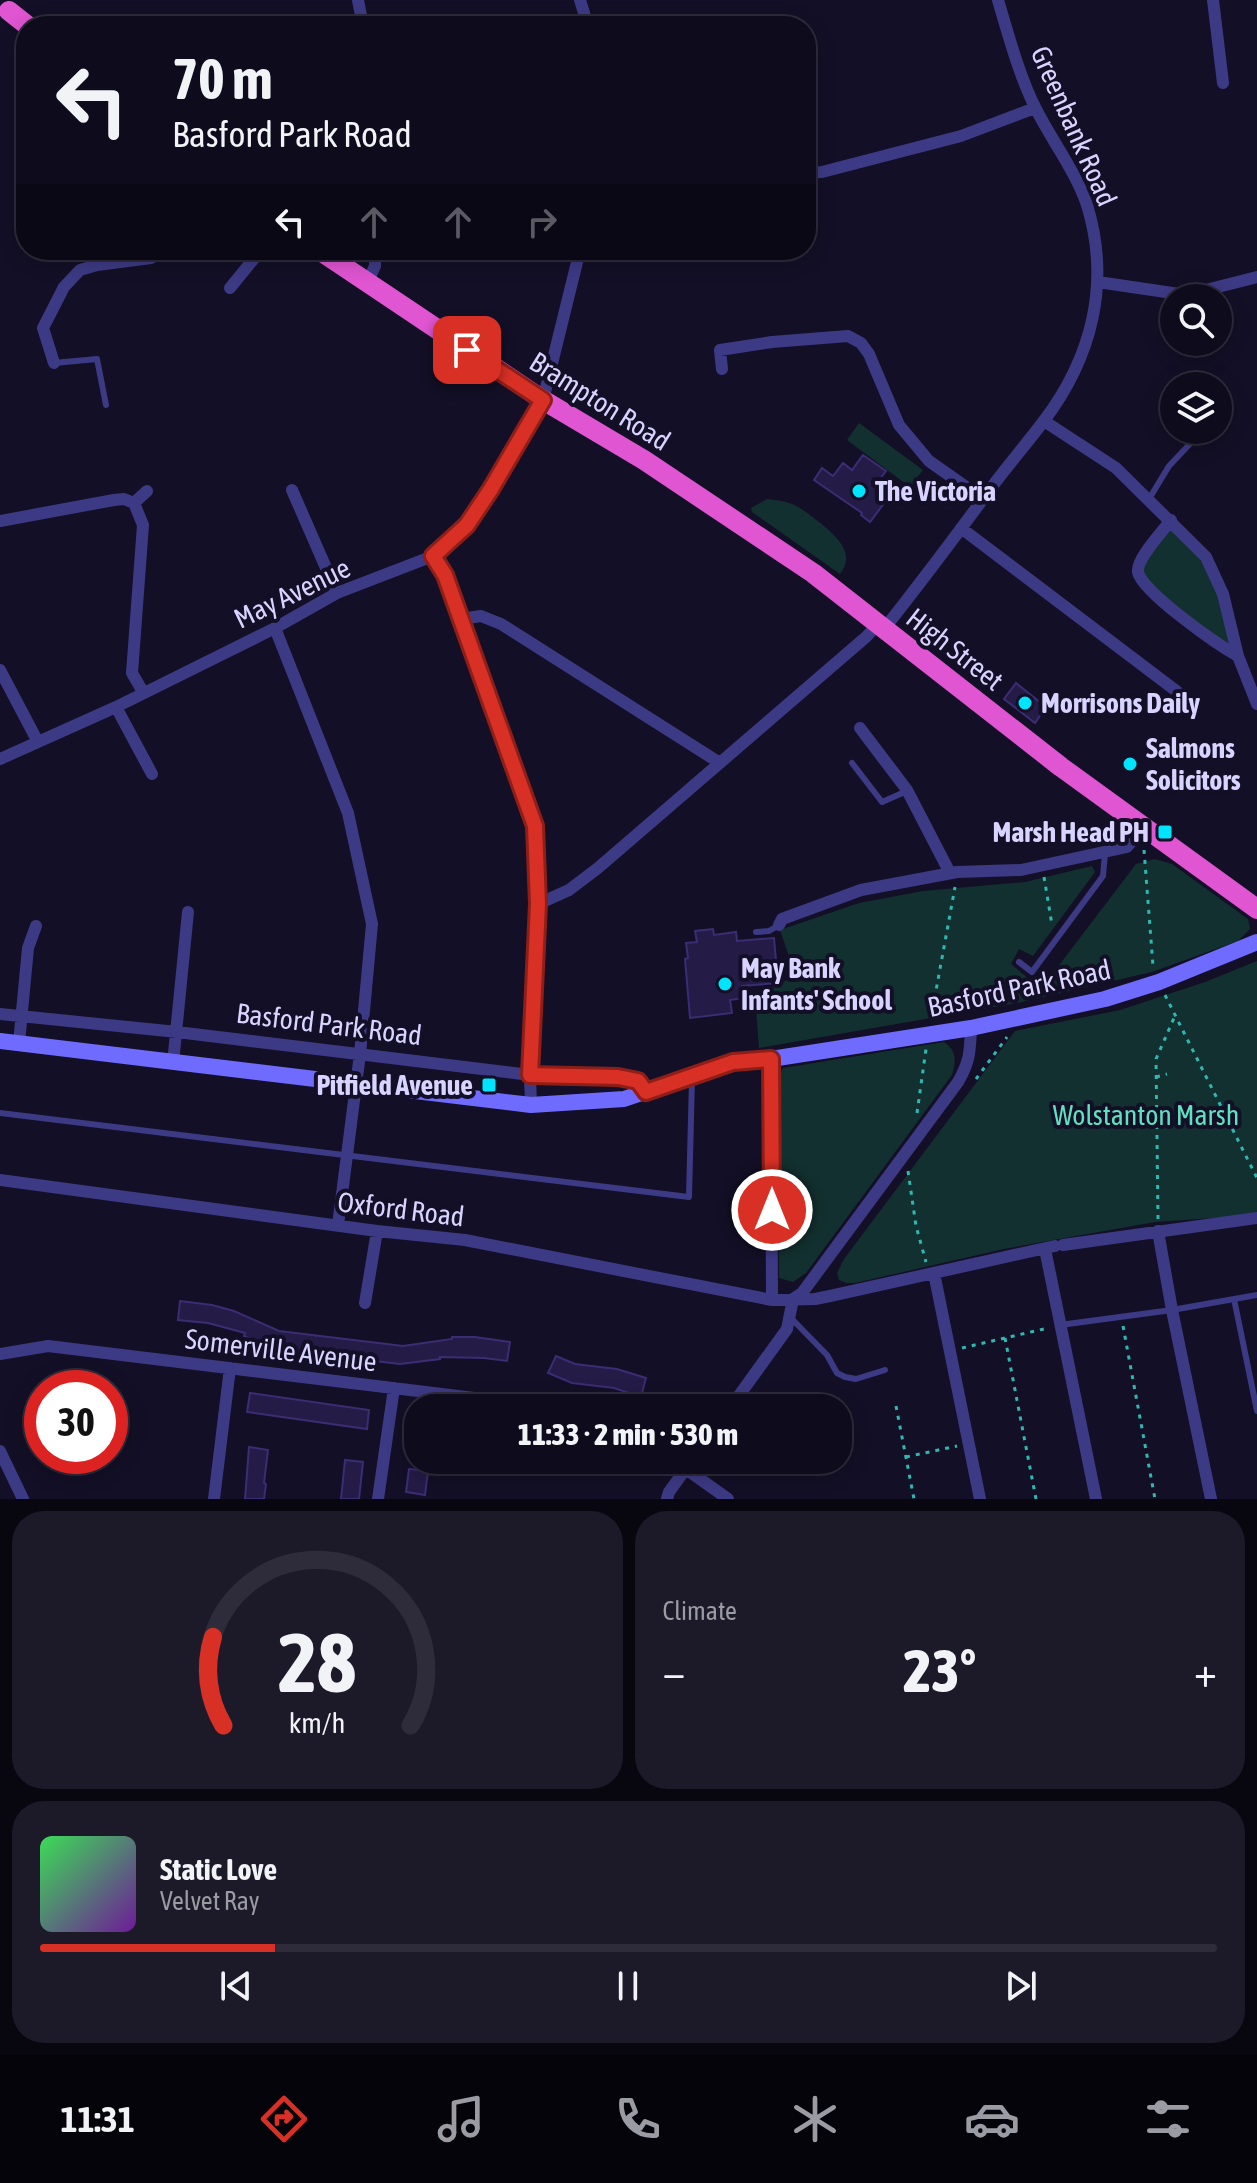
<!DOCTYPE html>
<html lang="en">
<head>
<meta charset="utf-8">
<style>
  :root { --surface:#0e0b1c; --page:#1c1929; --text:#f1f3f6; --muted:#9b9ba3; --line:#2e2b3b; --accent:#d93025 }
  body { margin:0; font-family:"Asap Condensed",sans-serif; background:var(--page); color:var(--text); height:100vh; display:flex; flex-direction:column; font-size:30px; white-space:nowrap }
  * { box-sizing:border-box; margin:0 }
  p { font-size:26px; color:var(--muted) }
  .icon { flex:none; width:44px; height:44px; fill:none; stroke:currentColor; stroke-width:2; stroke-linecap:round; stroke-linejoin:round }
  .map { position:relative; height:1499px; overflow:hidden }
  .details { display:flex; flex-direction:column; gap:12px; padding:12px; background:#08060f; flex:1 }
  .details>* { flex:none }
  .top-card { position:absolute; left:16px; top:16px; width:800px; height:244px; border-radius:32px; box-shadow:0 4px 20px #0003,0 0 0 2px var(--line); background:#0e0b1c; color:var(--text); overflow:hidden }
  .buttons { position:absolute; left:1160px; top:284px; display:grid; gap:16px }
  .buttons a { display:grid; place-items:center; width:72px; height:72px; border-radius:50%; background:var(--surface); box-shadow:0 4px 20px #0003,0 0 0 2px var(--line); font-size:40px }
  .speed { position:absolute; left:24px; top:1370px; display:flex; gap:16px; font-size:40px; font-weight:700; text-align:center }
  .speed>* { display:grid; place-content:center; width:104px; height:104px; border-radius:50%; background:var(--surface); box-shadow:0 4px 20px #0003,0 0 0 2px var(--line); line-height:1 }
  .speed .limit { border:12px solid #d22; background:#fff; color:#111 }
  .pin { position:absolute; display:grid; place-items:center; width:68px; height:68px; color:#fff; margin:-34px; border-radius:16px; box-shadow:0 4px 12px #0006 }
  .me { position:absolute; width:88px; margin:-44px; rotate:0deg; stroke-linejoin:round; filter:drop-shadow(0 0 6px #0008) }
  .turn { display:flex; align-items:center; gap:28px; height:168px; padding:0 24px; font-size:36px }
  .turn .icon { width:104px; height:104px; stroke-width:2.5 }
  .turn b { display:block; font-size:56px; line-height:68px }
  .lanes { display:flex; align-items:center; height:76px; padding:0 24px; background:#0003; justify-content:center; gap:40px; direction:ltr }
  .lanes .off { opacity:.35 }
  .big { font-size:60px; font-weight:800; line-height:1.1 }
  .details .tile { flex:1; display:flex; flex-direction:column; justify-content:center; gap:12px; min-width:0; padding:0 28px; border-radius:32px; background:var(--page) }
  .details .dial { align-items:center; gap:0 }
  .dial svg { height:208px; overflow:visible; fill:none; stroke:var(--line); stroke-width:7; stroke-linecap:round; text-anchor:middle }
  .dial text { fill:var(--text); stroke:none }
  .song { display:flex; align-items:center; gap:24px }
  .cover { width:96px; height:96px; border-radius:12px; background:linear-gradient(135deg,hsl(130 70% 55%),hsl(280 70% 35%)) }
  .played { height:8px; border-radius:4px; background:linear-gradient(90deg,var(--accent) 20%,var(--line) 20%) }
  .keys { display:flex; justify-content:space-around; direction:ltr }
  .heat { display:flex; justify-content:space-between; align-items:center; font-size:44px; direction:ltr }
  .details .tiles { flex:1; display:grid; gap:12px; grid-template-columns:1fr 1fr }
  .tile:last-child { grid-column:span 2 }
  .trip { position:absolute; left:404px; top:1394px; width:448px; height:80px; border-radius:32px; background:var(--surface); box-shadow:0 4px 20px #0003,0 0 0 2px var(--line); font-weight:800; line-height:80px; text-align:center }
  .dock { display:flex; height:128px; justify-content:space-around; align-items:center; background:#06040b; color:var(--muted) }
  .dock .icon { width:56px; height:56px }
  .dock .on { color:var(--accent) }
  .dock b { font-size:36px; color:var(--text) }
  .map>svg:first-child { display:block }
  .green { fill:#12302f }
  .building { fill:#241b47; stroke:#3b2d73; stroke-width:2 }
  .lines { fill:none; stroke-linecap:round; stroke-linejoin:round }
  .path { stroke:#2fb8b0; stroke-width:3; stroke-dasharray:4 6; stroke-linecap:butt }
  .service { stroke:#3d3a85; stroke-width:6 }
  .minor { stroke:#3d3a85; stroke-width:12 }
  .secondary { stroke:#6f6bff; stroke-width:16 }
  .trunk { stroke:#e055d1; stroke-width:20 }
  .route-casing { stroke:#8d1f18; stroke-width:20 }
  .route { stroke:#d93025; stroke-width:14 }
  .poi-dot { fill:#00e5ff; stroke:#130f26; stroke-width:3 }
  .labels { text-anchor:middle; dominant-baseline:central; stroke-width:8; stroke-linejoin:round; paint-order:stroke }
  .street-label { font-size:28px; fill:#d9d4ff; stroke:#130f26 }
  .poi-label { font-size:28px; font-weight:bold; fill:#d9d4ff; stroke:#130f26; text-anchor:start }
  .park-label { font-size:28px; fill:#5fe0c0; stroke:#130f26 }
</style>
</head>
<body>
<div class="map">
<svg width="1257" height="1499" viewBox="0 0 1257 1499">
  <rect width="100%" height="100%" fill="#130f26"/>
  <path class="green" d="M859,423L923,470L910,487L847,440Z
    M767,499C776,500 784,501 792,504C802,508 811,516 819,522C835,535 857,553 840,574L752,512L751,508Z
    M1171,520L1206,557L1238,656L1145,587L1139,561Z
    M1155,859L1172,864L1248,919L1250,929L1238,941L1152,972L1017,1003L759,1048L755,995L758,991L796,977L780,930L859,903L923,891L1025,882L1092,866L1095,872L1033,956L1019,949L1011,964L1041,989L1136,864Z
    M1257,961V1215L1155,1222L1004,1249L855,1283H846L839,1280L837,1273L844,1259L1015,1031L1120,1010L1205,982Z
    M944,1042C957,1051 956,1061 952,1075L806,1273L793,1282L779,1278L777,1079L783,1068Z"/>
  <path class="building" d="M863,455L886,471L880,479L892,487L885,496L888,498L870,522L861,515L862,513L814,480L822,468L833,476L843,463L852,470Z
    M1016,683L1046,707L1035,723L1004,699Z
    M713,929L714,935L736,932L737,941L774,938L778,983L742,986L744,998L730,1000L732,1013L690,1018L685,959L688,958L686,943L697,942L695,931Z
    M180,1301L212,1305L234,1311L279,1331L403,1346L452,1339V1337H475L510,1342L507,1361L484,1358L440,1357V1359L400,1364L273,1349L244,1336L245,1333L208,1323L178,1320Z
    M556,1356L575,1364L617,1369L646,1378L641,1397L614,1388L572,1383L548,1373Z
    M250,1393L369,1410L367,1429L247,1412Z
    M249,1447L268,1450L264,1483L266,1484L264,1499H245Z
    M345,1460L363,1462L359,1499H341Z
    M409,1469L428,1471L425,1495L406,1492Z"/>
  <g class="lines">
    <path class="path" d="M1144,850L1153,966
      M1044,877L1052,925
      M1165,995L1257,1178
      M931,1018L955,887
      M1156,1077L1167,1074
      M976,1079L1007,1037
      M917,1113L926,1049
      M908,1171L916,1226L926,1262
      M1158,1219L1156,1059L1174,1018
      M1123,1326L1155,1499
      M1005,1338L1036,1499
      M962,1348L1048,1328
      M896,1406L914,1499
      M906,1457L957,1446"/>
    <path class="service" d="M54,363L97,359L106,405
      M1218,418L1219,417
      M1149,499L1169,466L1203,430
      M852,763L882,802L907,791
      M756,932L769,931L779,925
      M1019,962L1032,972L1103,876L1105,853
      M0,1113L689,1197L692,1079
      M1234,1299L1257,1411
      M789,1316L827,1355L837,1373L845,1377L856,1379L885,1370
      M1060,1325L1172,1310L1257,1295"/>
    <path class="minor" d="M358,0L363,26
      M580,0L588,26
      M1213,0L1223,83
      M806,173L822,172L961,136L1035,108
      M1098,282L1186,295L1257,277
      M367,283L375,266V250
      M230,288L261,250
      M54,363L43,328L64,287L80,270L97,265L151,258L161,250
      M722,369L720,350L772,342L848,336L861,343L869,354L899,425L929,461L983,499
      M1044,421L1116,468L1206,557L1223,594L1238,656L1257,704
      M292,490L337,593
      M134,503L147,491
      M1171,520C1163,531 1136,559 1138,572C1141,591 1219,646 1238,656
      M0,521L114,500L124,499L134,503L143,525L132,673L143,692
      M961,528L1179,693
      M433,556L445,575L535,826L538,904L530,1075L531,1105
      M461,619L481,616L501,624L720,763
      M275,628L348,813L372,924L360,1054L338,1225
      M884,629C922,581 958,533 994,484C1010,463 1027,443 1043,422C1092,358 1111,283 1087,205C1075,170 1052,141 1036,109C1020,78 1008,34 998,0
      M0,670L38,742
      M116,707L152,774
      M860,728L907,790L950,873
      M0,759L116,707L275,628L337,593L433,556L467,525L491,489L543,400L580,250
      M538,904L569,890L598,868L866,637L878,624
      M779,925L782,919L861,890L957,872L1021,870L1127,847L1143,828
      M0,1014L177,1032L530,1075L618,1077L638,1081L646,1092
      M19,1043L28,948L36,926
      M771,1059L772,1300
      M173,1063L188,912
      M0,1180L377,1231L465,1240L772,1300L815,1299L830,1296L1055,1246
      M1158,1231L1172,1310L1211,1499
      M1063,1245L1257,1218
      M1045,1249L1096,1499
      M934,1273L980,1499
      M793,1299L802,1293L958,1082C970,1062 970,1051 971,1028
      M365,1303L377,1231
      M0,1354L48,1346L557,1408
      M730,1408L787,1329L793,1299
      M0,1451L23,1499
      M686,1469L728,1499
      M214,1499L230,1368
      M378,1499L394,1388
      M667,1499L669,1492L692,1460"/>
    <path class="secondary" d="M0,1041L531,1105L624,1099L733,1062L771,1059L971,1028L1105,999L1159,982L1257,942"/>
    <path class="trunk" d="M9,11L28,26
      M319,250L543,400L644,460L813,573L1061,767L1257,909"/>
  </g>
  <g class="lines">
    <g class="route-casing">
      <path id="route" d="M467,350L543,400L491,489L467,525L433,556L445,575L535,826L538,904L530,1075L618,1077L638,1081L646,1092L733,1062L771,1059L772,1210"/>
    </g>
    <use href="#route" class="route"/>
  </g>
  <g class="poi-dot">
    <circle cx="859" cy="491" r="8"/>
    <circle cx="1025" cy="703" r="8"/>
    <circle cx="1130" cy="764" r="8"/>
    <rect x="1157" y="824" width="16" height="16" rx="4"/>
    <circle cx="725" cy="984" r="8"/>
    <rect x="481" y="1077" width="16" height="16" rx="4"/>
  </g>
  <g class="labels">
    <g class="street-label">
      <text transform="translate(1074 126) rotate(66)">Greenbank Road</text>
      <text transform="translate(600 401) rotate(32)">Brampton Road</text>
      <text transform="translate(292 593) rotate(-26)">May Avenue</text>
      <text transform="translate(955 649) rotate(38)">High Street</text>
      <text transform="translate(1019 988) rotate(-12)">Basford Park Road</text>
      <text transform="translate(329 1024) rotate(7)">Basford Park Road</text>
      <text transform="translate(401 1209) rotate(7)">Oxford Road</text>
      <text transform="translate(281 1350) rotate(7)">Somerville Avenue</text>
    </g>
    <g class="poi-label">
      <text x="875" y="491">The Victoria</text>
      <text x="1041" y="703">Morrisons Daily</text>
      <text x="1146" y="748">Salmons<tspan x="1146" dy="32">Solicitors</tspan></text>
      <text x="1149" y="832" text-anchor="end">Marsh Head PH</text>
      <text x="741" y="968">May Bank<tspan x="741" dy="32">Infants' School</tspan></text>
      <text x="473" y="1085" text-anchor="end">Pitfield Avenue</text>
    </g>
    <g class="park-label">
      <text x="1146" y="1115">Wolstanton Marsh</text>
    </g>
  </g>
</svg>
<div class="buttons">
<a><svg class="icon" aria-label="search" viewBox="0 0 24 24"><circle cx="10" cy="10" r="6"/><path d="M15 15l6 6"/></svg></a>
<a><svg class="icon" aria-label="layers" viewBox="0 0 24 24"><path d="M12 4l9 5-9 5-9-5zM3 14l9 5 9-5"/></svg></a>
</div>
<div class="speed"><div class="limit">30</div></div>
<div class="pin" style="left:467px;top:350px;background:#d93025"><svg class="icon" aria-label="arrive" viewBox="0 0 24 24"><path d="M6 21V4h12l-3 4 3 4H6"/></svg></div>
<svg class="me" style="left:772px;top:1210px" viewBox="-20 -20 40 40"><circle r="17" fill="#d93025" stroke="#fff" stroke-width="3"/><path d="M0-11L8 9 0 5-8 9z" fill="#fff"/></svg>
<div class="trip">11:33 · 2 min · 530 m</div>
<div class="top-card">
<div class="turn"><svg class="icon" aria-label="left" viewBox="0 0 24 24"><path d="M17 20v-9H6M10 6l-5 5 5 5"/></svg><div><b>70 m</b>Basford Park Road</div></div>
<div class="lanes"><svg class="icon" aria-label="left" viewBox="0 0 24 24"><path d="M17 20v-9H6M10 6l-5 5 5 5"/></svg><svg class="icon off" aria-label="ahead" viewBox="0 0 24 24"><path d="M12 20V5M6 11l6-6 6 6"/></svg><svg class="icon off" aria-label="ahead" viewBox="0 0 24 24"><path d="M12 20V5M6 11l6-6 6 6"/></svg><svg class="icon off" aria-label="right" viewBox="0 0 24 24"><path d="M7 20v-9h11M14 6l5 5-5 5"/></svg></div>
</div>
</div>
<section class="details">
<div class="tiles">
<div class="tile dial"><svg viewBox="0 0 100 80">
<path d="M14 69A42 42 0 1 1 86 69"/>
<path d="M14 69A42 42 0 0 1 10 35" stroke="#d93025"/>
<text x="50" y="56" font-size="32" font-weight="700">28</text>
<text x="50" y="72" font-size="11">km/h</text>
</svg></div>
<div class="tile"><p>Climate</p>
<div class="heat"><a>−</a><b class="big">23°</b><a>+</a></div>
</div>
<div class="tile">
<div class="song"><i class="cover"></i><div><b>Static Love</b><p>Velvet Ray</p></div></div>
<div class="played"></div>
<div class="keys"><svg class="icon" aria-label="previous" viewBox="0 0 24 24"><path d="M18 5L8 12l10 7zM5 5v14"/></svg><svg class="icon" aria-label="pause" viewBox="0 0 24 24"><path d="M8 5v14M16 5v14"/></svg><svg class="icon" aria-label="next" viewBox="0 0 24 24"><path d="M6 5l10 7-10 7zM19 5v14"/></svg></div>
</div>
</div>
</section>
<nav class="dock">
<b>11:31</b>
<svg class="icon on" aria-label="directions" viewBox="0 0 24 24"><path d="M12 3l9 9-9 9-9-9zM9 14v-3h6M13 9l2 2-2 2"/></svg>
<svg class="icon" aria-label="music" viewBox="0 0 24 24"><path d="M9 18V5l10-2v13"/><circle cx="6" cy="18" r="3"/><circle cx="16" cy="16" r="3"/></svg>
<svg class="icon" aria-label="phone" viewBox="0 0 24 24"><path d="M5 4h4l2 5-3 2q2 4 5 5l2-3 5 2v4C11 20 4 13 5 4z"/></svg>
<svg class="icon" aria-label="climate" viewBox="0 0 24 24"><path d="M12 3v18M4 7l16 10M4 17L20 7"/></svg>
<svg class="icon" aria-label="car" viewBox="0 0 24 24"><path d="M5 17H2v-5l4-1 3-4h7l3 4 3 1v5h-3M9 17h6M6 11h13"/><circle cx="7" cy="17" r="2"/><circle cx="17" cy="17" r="2"/></svg>
<svg class="icon" aria-label="filters" viewBox="0 0 24 24"><path d="M4 7h16M4 17h16"/><circle cx="9" cy="7" r="2"/><circle cx="15" cy="17" r="2"/></svg>
</nav>
</body>
</html>
